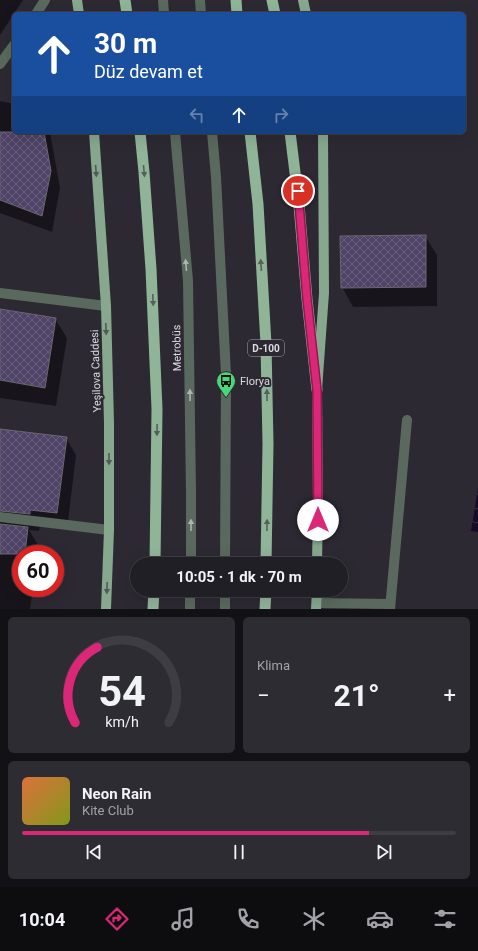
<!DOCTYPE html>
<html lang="tr">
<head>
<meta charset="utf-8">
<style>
  :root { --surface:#211f26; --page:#2d2c32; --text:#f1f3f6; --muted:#a2a2a7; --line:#3e3d43; --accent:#db2777 }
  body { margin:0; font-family:Roboto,sans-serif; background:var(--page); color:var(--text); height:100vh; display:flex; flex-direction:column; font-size:15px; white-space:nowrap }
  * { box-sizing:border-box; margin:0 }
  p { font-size:13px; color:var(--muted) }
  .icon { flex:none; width:22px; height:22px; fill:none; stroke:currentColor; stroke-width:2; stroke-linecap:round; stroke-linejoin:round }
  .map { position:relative; height:609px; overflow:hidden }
  .panel { display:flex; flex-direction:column; gap:8px; padding:8px; background:#121115; flex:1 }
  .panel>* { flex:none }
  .guide { position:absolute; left:12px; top:12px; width:454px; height:122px; border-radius:6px; box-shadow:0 4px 16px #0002,0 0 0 1px var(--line); background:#1a4fa0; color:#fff; overflow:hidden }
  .speed { position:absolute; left:12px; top:545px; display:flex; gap:8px; font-size:20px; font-weight:700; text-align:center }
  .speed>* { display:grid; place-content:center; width:52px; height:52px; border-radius:50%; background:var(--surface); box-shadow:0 4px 16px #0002,0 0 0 1px var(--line); line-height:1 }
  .speed .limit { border:6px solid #d22; background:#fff; color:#111 }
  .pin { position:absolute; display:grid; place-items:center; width:34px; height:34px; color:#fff; margin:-17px; border:2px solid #fff; border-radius:50%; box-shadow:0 1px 4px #0007 }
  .me { position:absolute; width:44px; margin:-22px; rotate:0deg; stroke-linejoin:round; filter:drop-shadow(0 0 3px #0008) }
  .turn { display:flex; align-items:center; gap:14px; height:84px; padding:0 16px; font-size:18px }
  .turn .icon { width:52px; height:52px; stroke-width:2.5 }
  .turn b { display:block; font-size:28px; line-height:34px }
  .lanes { display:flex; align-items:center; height:38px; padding:0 16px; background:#0003; justify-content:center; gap:20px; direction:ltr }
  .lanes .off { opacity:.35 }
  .big { font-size:30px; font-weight:700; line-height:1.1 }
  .panel .widget { flex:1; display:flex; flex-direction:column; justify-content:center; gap:6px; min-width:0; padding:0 14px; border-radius:6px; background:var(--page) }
  .panel .dial { align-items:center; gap:0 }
  .dial svg { height:104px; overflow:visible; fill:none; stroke:var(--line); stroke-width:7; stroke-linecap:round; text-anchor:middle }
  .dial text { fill:var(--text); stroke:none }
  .song { display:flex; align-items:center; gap:12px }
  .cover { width:48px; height:48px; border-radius:6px; background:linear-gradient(135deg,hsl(20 70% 55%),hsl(70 70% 35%)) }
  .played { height:4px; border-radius:2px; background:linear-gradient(90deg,var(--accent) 80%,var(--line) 80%) }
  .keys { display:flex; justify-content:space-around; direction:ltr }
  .heat { display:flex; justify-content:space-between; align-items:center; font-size:22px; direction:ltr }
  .panel .tiles { flex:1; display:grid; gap:8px; grid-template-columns:1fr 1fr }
  .widget:last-child { grid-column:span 2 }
  .trip { position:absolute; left:130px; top:557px; width:218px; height:40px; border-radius:20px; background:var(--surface); box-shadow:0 4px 16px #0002,0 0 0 1px var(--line); font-weight:700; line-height:40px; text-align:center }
  .tabs { display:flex; height:64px; justify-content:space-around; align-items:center; background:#0d0c0f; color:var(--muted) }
  .tabs .icon { width:28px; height:28px }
  .tabs .selected { color:var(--accent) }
  .tabs b { font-size:18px; color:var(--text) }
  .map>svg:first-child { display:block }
  .water { fill:url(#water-ripples) }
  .shadow { fill:#0007 }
  .building { fill:url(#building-cross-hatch); stroke:#6a6671 }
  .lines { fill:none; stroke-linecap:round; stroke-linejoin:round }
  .service { stroke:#5a695d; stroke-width:10 }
  .minor { stroke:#5a695d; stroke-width:10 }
  .primary { stroke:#87a78e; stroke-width:10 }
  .trunk { stroke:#90b498; stroke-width:11 }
  .oneway { fill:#505b57 }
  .oneway2 { fill:#54615b }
  .oneway3 { fill:#aeb2b2 }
  .route-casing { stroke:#8e194d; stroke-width:10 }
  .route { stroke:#db2777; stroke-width:7 }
  .labels { text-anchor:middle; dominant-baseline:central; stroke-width:4; stroke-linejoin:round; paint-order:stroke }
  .shield { fill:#2c2933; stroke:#a7a5ac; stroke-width:1 }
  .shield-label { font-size:10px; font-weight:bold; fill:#dcdae0 }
  .street-label { font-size:11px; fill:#dcdae0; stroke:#2c2933 }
  .poi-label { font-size:11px; fill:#dcdae0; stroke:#2c2933; text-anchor:start }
</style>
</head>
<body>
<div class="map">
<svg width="478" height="609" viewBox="0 0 478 609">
  <defs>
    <pattern id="water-ripples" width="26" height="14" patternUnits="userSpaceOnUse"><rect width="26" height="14" fill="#170b29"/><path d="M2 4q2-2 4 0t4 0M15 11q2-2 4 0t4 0" fill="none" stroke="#382e48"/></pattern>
    <pattern id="building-cross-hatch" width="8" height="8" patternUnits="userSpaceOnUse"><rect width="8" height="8" fill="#4f4367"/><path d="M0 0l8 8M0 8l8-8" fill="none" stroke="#685e7c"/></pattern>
  </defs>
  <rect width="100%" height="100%" fill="#2c2933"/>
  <path class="water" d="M478,488V532L471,531Z"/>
  <path class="shadow" d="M0,0H23L0,35Z
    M0,101L14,104V132H50L60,188L52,232L0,213Z
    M425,236L437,255V306L353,307L342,287Z
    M0,310L55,319L67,338L56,406L0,398Z
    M0,430L66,438L76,455L67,530L40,526L39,531L29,530L38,545L37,554H21V588H33L30,609H0Z"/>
  <path class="building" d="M0,132H44L51,171L42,216L0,200Z
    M426,235V287L341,288L340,236Z
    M0,309L56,318L45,388L0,380Z
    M0,429L67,437L57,513L30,510V514L0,511Z
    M0,524L28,527L25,554H0Z"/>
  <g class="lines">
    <path class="service" d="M163,0L164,14
      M200,0L201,14
      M175,132L188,281L191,492V564
      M212,132L216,177L226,375L225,564
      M317,603L390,604
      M190,609V590
      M225,609V590
      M390,609L407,420"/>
    <path class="minor" d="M36,14L45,0
      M0,64L14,45
      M0,293L106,306
      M0,517L109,530"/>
    <path class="primary" d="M77,0L79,14
      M303,0L306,14
      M94,132L106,306L109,423V530L106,609
      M317,564L318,506L317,390L324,293L323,132
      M316,609L317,590"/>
    <path class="trunk" d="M125,0L127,14
      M236,0L237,14
      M272,0L275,14
      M140,132L144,172L151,269L157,409L155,564
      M250,132L258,204L266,344L268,444L266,564
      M290,132L299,205L307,299L317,390
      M153,609L154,590
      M265,609L266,590"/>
  </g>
  <defs><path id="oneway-solid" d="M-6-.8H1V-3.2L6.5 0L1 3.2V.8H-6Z"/></defs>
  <g class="oneway">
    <use href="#oneway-solid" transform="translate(96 171) rotate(86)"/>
    <use href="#oneway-solid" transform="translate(106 329) rotate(88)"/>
    <use href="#oneway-solid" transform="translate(109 459) rotate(90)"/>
    <use href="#oneway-solid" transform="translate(107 588) rotate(92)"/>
  </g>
  <g class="oneway2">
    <use href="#oneway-solid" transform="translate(144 171) rotate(85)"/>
    <use href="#oneway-solid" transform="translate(261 265) rotate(-94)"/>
    <use href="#oneway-solid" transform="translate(153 300) rotate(88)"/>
    <use href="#oneway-solid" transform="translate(267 395) rotate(-91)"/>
    <use href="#oneway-solid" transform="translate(157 430) rotate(91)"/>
    <use href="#oneway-solid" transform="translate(267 525) rotate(-89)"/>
  </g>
  <g class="oneway3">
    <use href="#oneway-solid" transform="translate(186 265) rotate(-95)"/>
    <use href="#oneway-solid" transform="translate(190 395) rotate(-91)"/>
    <use href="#oneway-solid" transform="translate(191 525) rotate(-90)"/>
  </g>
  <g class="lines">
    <g class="route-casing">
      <path id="route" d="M298,191L307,299L317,390L318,520"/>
    </g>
    <use href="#route" class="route"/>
  </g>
  <defs>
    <g id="bus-pin" transform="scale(1)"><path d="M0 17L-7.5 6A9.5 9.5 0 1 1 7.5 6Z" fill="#47d779" stroke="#2c2933"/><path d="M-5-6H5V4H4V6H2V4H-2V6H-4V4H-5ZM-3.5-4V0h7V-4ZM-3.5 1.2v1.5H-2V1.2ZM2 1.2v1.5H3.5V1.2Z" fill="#111"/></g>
  </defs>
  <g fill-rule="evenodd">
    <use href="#bus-pin" x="226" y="381"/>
  </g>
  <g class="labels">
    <rect class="shield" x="248" y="340" width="36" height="16" rx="3"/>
    <g class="shield-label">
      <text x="266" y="348">D-100</text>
    </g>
    <g class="street-label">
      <text transform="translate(177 348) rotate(-91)">Metrobüs</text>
      <text transform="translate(96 371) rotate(-92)">Yeşilova Caddesi</text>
    </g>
    <g class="poi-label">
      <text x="240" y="381">Florya</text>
    </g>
  </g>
</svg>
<div class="speed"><div class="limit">60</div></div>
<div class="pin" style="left:298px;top:191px;background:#d93025"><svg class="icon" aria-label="arrive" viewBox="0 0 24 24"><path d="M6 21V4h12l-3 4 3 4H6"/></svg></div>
<svg class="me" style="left:318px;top:520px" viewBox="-20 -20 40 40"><circle r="19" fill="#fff"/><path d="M0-13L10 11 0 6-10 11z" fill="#db2777"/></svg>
<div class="trip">10:05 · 1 dk · 70 m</div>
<div class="guide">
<div class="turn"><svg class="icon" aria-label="ahead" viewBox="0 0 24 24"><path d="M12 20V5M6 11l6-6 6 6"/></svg><div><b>30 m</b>Düz devam et</div></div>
<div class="lanes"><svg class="icon off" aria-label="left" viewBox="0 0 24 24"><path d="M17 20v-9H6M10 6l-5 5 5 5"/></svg><svg class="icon" aria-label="ahead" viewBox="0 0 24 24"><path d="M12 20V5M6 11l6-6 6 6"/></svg><svg class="icon off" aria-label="right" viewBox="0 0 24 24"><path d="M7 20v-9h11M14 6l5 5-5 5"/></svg></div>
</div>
</div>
<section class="panel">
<div class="tiles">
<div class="widget dial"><svg viewBox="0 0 100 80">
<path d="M14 69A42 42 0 1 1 86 69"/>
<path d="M14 69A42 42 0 0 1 31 11" stroke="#db2777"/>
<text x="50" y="56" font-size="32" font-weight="700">54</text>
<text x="50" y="72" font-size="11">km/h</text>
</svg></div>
<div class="widget"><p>Klima</p>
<div class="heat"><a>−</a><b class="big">21°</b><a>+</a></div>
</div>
<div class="widget">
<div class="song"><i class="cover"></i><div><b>Neon Rain</b><p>Kite Club</p></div></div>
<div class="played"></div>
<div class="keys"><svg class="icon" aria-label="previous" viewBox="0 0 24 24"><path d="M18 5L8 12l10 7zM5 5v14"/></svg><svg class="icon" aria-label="pause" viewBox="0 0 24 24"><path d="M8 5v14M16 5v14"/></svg><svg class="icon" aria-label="next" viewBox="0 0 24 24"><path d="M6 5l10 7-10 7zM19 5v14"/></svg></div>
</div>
</div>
</section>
<nav class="tabs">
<b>10:04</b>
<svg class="icon selected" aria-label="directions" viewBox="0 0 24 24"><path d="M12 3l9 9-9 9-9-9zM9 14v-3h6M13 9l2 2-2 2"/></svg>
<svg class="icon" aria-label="music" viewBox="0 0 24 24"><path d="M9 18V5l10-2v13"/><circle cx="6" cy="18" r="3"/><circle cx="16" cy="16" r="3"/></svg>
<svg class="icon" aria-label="phone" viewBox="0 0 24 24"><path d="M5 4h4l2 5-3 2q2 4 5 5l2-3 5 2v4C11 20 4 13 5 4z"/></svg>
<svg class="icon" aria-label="climate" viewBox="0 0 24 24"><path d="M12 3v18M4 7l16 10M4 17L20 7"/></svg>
<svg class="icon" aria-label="car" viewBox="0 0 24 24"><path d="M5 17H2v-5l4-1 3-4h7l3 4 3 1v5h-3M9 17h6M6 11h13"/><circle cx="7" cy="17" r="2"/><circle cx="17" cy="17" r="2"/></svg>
<svg class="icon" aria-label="filters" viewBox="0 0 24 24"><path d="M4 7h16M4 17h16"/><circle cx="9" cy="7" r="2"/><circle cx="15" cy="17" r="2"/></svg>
</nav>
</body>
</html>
